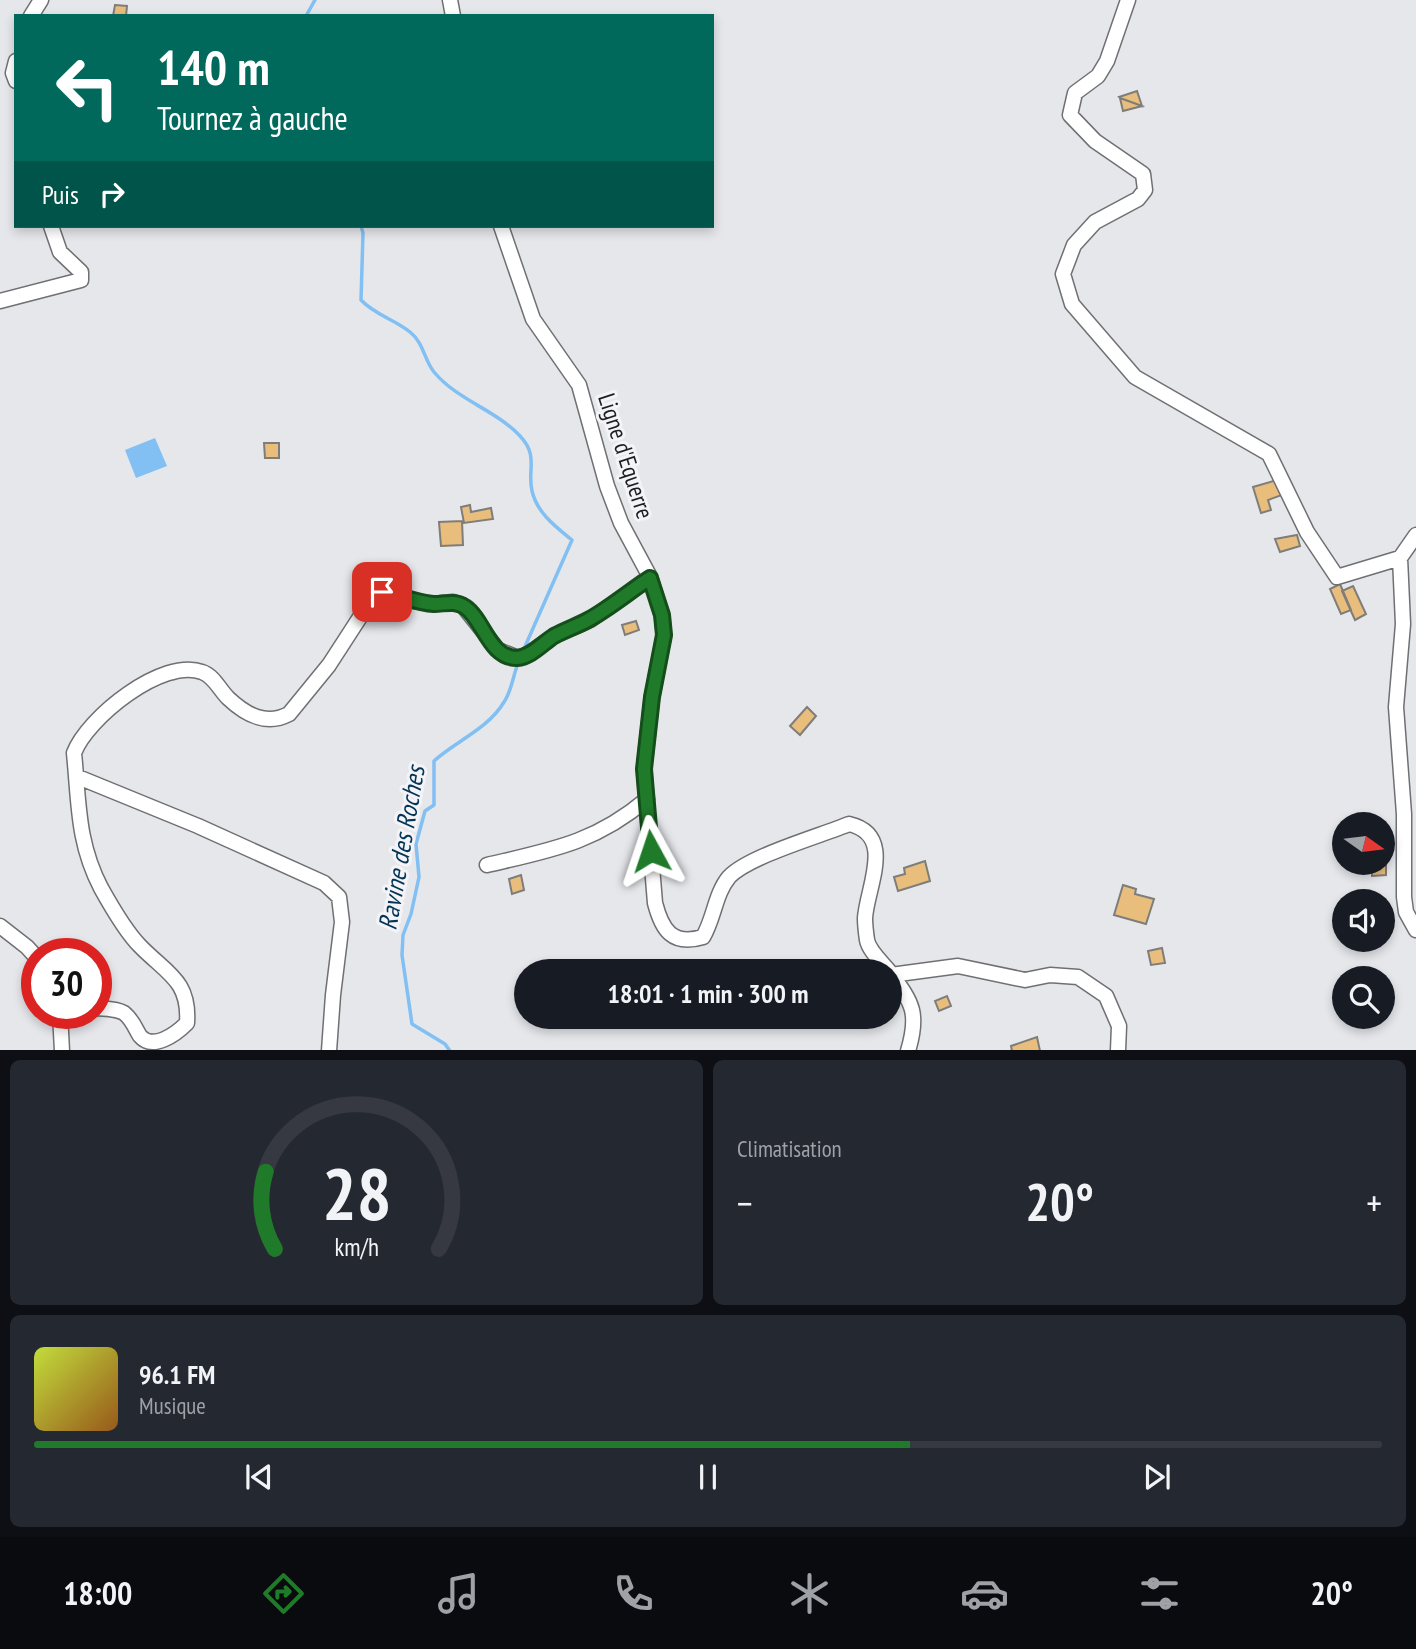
<!DOCTYPE html>
<html lang="fr">
<head>
<meta charset="utf-8">
<style>
  :root { --surface:#171b24; --page:#242831; --text:#f1f3f6; --muted:#9ea1a6; --line:#363941; --accent:#1f7a2a }
  body { margin:0; font-family:"PT Sans Narrow",sans-serif; background:var(--page); color:var(--text); height:100vh; display:flex; flex-direction:column; font-size:26px; white-space:nowrap }
  * { box-sizing:border-box; margin:0 }
  p { font-size:23px; color:var(--muted) }
  .icon { flex:none; width:38px; height:38px; fill:none; stroke:currentColor; stroke-width:2; stroke-linecap:round; stroke-linejoin:round }
  .map { position:relative; height:1050px; overflow:hidden }
  .panel { display:flex; flex-direction:column; gap:10px; padding:10px; background:#0d0f14; flex:1 }
  .panel>* { flex:none }
  .hud { position:absolute; left:14px; top:14px; width:700px; height:214px; border-radius:0px; box-shadow:0 4px 10px #0003; background:#00695c; color:#fff; overflow:hidden }
  .needle { width:46px; rotate:104deg }
  .tools { position:absolute; left:1332px; top:812px; display:grid; gap:14px }
  .tools a { display:grid; place-items:center; width:63px; height:63px; border-radius:50%; background:var(--surface); box-shadow:0 4px 10px #0003; font-size:35px }
  .speed { position:absolute; left:21px; top:938px; display:flex; gap:14px; font-size:35px; font-weight:700; text-align:center }
  .speed>* { display:grid; place-content:center; width:91px; height:91px; border-radius:50%; background:var(--surface); box-shadow:0 4px 10px #0003; line-height:1 }
  .speed .limit { border:10px solid #d22; background:#fff; color:#111 }
  .pin { position:absolute; display:grid; place-items:center; width:60px; height:60px; color:#fff; margin:-30px; border-radius:14px; box-shadow:0 4px 10px #0006 }
  .me { position:absolute; width:77px; margin:-38px; rotate:355deg; stroke-linejoin:round; filter:drop-shadow(0 0 5px #0008) }
  .turn { display:flex; align-items:center; gap:24px; height:147px; padding:0 28px; font-size:32px }
  .turn .icon { width:91px; height:91px; stroke-width:2.5 }
  .turn b { display:block; font-size:49px; line-height:60px }
  .then { display:flex; align-items:center; height:66px; padding:0 28px; background:#0003; gap:14px; font-size:26px }
  .big { font-size:52px; font-weight:600; line-height:1.1 }
  .panel .widget { flex:1; display:flex; flex-direction:column; justify-content:center; gap:10px; min-width:0; padding:0 24px; border-radius:10px; background:var(--page) }
  .panel .dial { align-items:center; gap:0 }
  .dial svg { height:182px; overflow:visible; fill:none; stroke:var(--line); stroke-width:7; stroke-linecap:round; text-anchor:middle }
  .dial text { fill:var(--text); stroke:none }
  .song { display:flex; align-items:center; gap:21px }
  .cover { width:84px; height:84px; border-radius:10px; background:linear-gradient(135deg,hsl(70 70% 55%),hsl(30 70% 35%)) }
  .played { height:7px; border-radius:4px; background:linear-gradient(90deg,var(--accent) 65%,var(--line) 65%) }
  .keys { display:flex; justify-content:space-around; direction:ltr }
  .heat { display:flex; justify-content:space-between; align-items:center; font-size:38px; direction:ltr }
  .panel .tiles { flex:1; display:grid; gap:10px; grid-template-columns:1fr 1fr }
  .widget:last-child { grid-column:span 2 }
  .trip { position:absolute; left:514px; top:959px; width:388px; height:70px; border-radius:35px; background:var(--surface); box-shadow:0 4px 10px #0003; font-weight:600; line-height:70px; text-align:center }
  .dock { display:flex; height:112px; justify-content:space-around; align-items:center; background:#090b0e; color:var(--muted) }
  .dock .icon { width:49px; height:49px }
  .dock .on { color:var(--accent) }
  .dock b { font-size:32px; color:var(--text) }
  .map>svg:first-child { display:block }
  .water { fill:#82c0f3 }
  .lines { fill:none; stroke-linecap:round; stroke-linejoin:round }
  .stream { stroke:#82c0f3; stroke-width:3.5 }
  .building { fill:#e9be7c; stroke:#7f7d7a; stroke-width:2 }
  .minor-casing { stroke:#6f7073; stroke-width:17 }
  .minor { stroke:#fff; stroke-width:14 }
  .route-casing { stroke:#144f1b; stroke-width:18 }
  .route { stroke:#1f7a2a; stroke-width:12 }
  .labels { text-anchor:middle; dominant-baseline:central; stroke-width:6; stroke-linejoin:round; paint-order:stroke }
  .street-label { font-size:24px; fill:#1d1e1f; stroke:#f4f4f8 }
  .water-label { font-size:26px; font-style:italic; fill:#043556; stroke:#f4f4f8 }
</style>
</head>
<body>
<div class="map">
<svg width="1416" height="1051" viewBox="0 0 1416 1051">
  <rect width="100%" height="100%" fill="#e6e7eb"/>
  <path class="water" d="M155,438L167,466L136,478L125,450Z"/>
  <g class="lines">
    <path class="stream" d="M306,16L315,0
      M361,226L363,233L361,300C375,315 394,319 410,332C424,343 424,360 434,372C457,400 496,410 520,436C539,456 527,470 532,491C537,513 556,527 572,540L523,651
      M450,1051L445,1044L412,1024L402,955L403,935L411,914L419,877L416,844L425,811L434,805V761C456,741 488,729 504,702C512,691 513,674 519,661"/>
  </g>
  <path class="building" d="M115,5L127,6L126,16H113Z
    M1137,91L1142,106L1120,98L1119,97Z
    M1120,98L1142,106L1123,111Z
    M264,443H279V458H265Z
    M1277,480L1282,495L1268,500L1271,510L1261,513L1253,487Z
    M470,505L471,512L491,508L493,519L464,523L461,507Z
    M462,521L463,545L441,546L439,522Z
    M1297,535L1300,546L1280,552L1275,539Z
    M1340,584L1351,610L1341,614L1330,589Z
    M1353,586L1366,614L1355,620L1342,591Z
    M636,621L639,630L625,635L622,625Z
    M807,707L816,716L800,735L790,726Z
    M1382,859H1386V875L1372,876V863H1382Z
    M925,861L930,881L898,891L894,877L905,874L904,868Z
    M521,875L524,890L512,894L509,879Z
    M1123,885L1136,889L1135,894L1154,899L1146,924L1114,915Z
    M1162,948L1165,963L1151,965L1148,951Z
    M947,996L951,1006L939,1011L935,1001Z
    M1037,1037L1040,1051H1012L1011,1046Z"/>
  <g class="lines">
    <g class="minor-casing">
      <path id="minor" d="M450,0L453,16
        M1128,0L1107,61L1098,76L1075,93L1070,115L1095,141L1143,174L1145,190L1138,199L1095,222L1074,245L1063,274L1072,304L1135,377L1269,454L1307,532L1337,577L1400,558L1416,535
        M31,16L41,0
        M16,61L13,73L16,81
        M501,226L533,319L579,385L607,486L621,523L650,577L662,615L664,635L652,697L644,769L655,903C662,930 672,946 703,937C714,919 715,894 729,877C749,856 820,836 849,824C896,835 867,887 865,918C865,925 866,933 867,940C869,951 882,962 889,971
        M0,301L81,280V272L60,252L51,226
        M1400,558L1403,624L1396,707L1404,814V897L1406,912L1416,930
        M78,777L198,826L324,883L339,897L342,922L333,995L329,1051
        M487,865C551,850 595,843 647,799
        M0,926L27,947L37,958
        M891,974C913,1003 919,1014 908,1051
        M891,975L958,966L1025,980L1050,975L1078,977L1106,996L1119,1026L1118,1051
        M96,1008C106,1009 115,1008 124,1013C132,1019 135,1028 140,1036C153,1051 176,1034 187,1023C190,980 166,973 140,946C125,931 111,906 101,888C77,842 79,802 74,753C87,718 163,657 202,672C214,676 219,689 228,698C246,715 266,726 289,714L329,665L375,594H397L414,601L434,604L453,602L463,606L498,650L518,658L527,655L554,636L590,620L650,577
        M60,1013L62,1051"/>
    </g>
    <use href="#minor" class="minor"/>
  </g>
  <g class="lines">
    <g class="route-casing">
      <path id="route" d="M382,592C399,594 415,603 434,604C445,604 454,600 465,607C484,620 489,658 517,658C531,657 543,643 554,636C565,630 577,626 588,620C610,608 630,591 650,578L662,615L664,635L652,697L644,769L651,851"/>
    </g>
    <use href="#route" class="route"/>
  </g>
  <g class="labels">
    <g class="street-label">
      <text transform="translate(626 456) rotate(72)">Ligne d'Equerre</text>
    </g>
    <g class="water-label">
      <text transform="translate(401 848) rotate(-80)">Ravine des Roches</text>
    </g>
  </g>
</svg>
<div class="tools">
<a><svg class="needle" viewBox="-14 -14 28 28"><path d="M0-13l5 13h-10z" fill="#e53935"/><path d="M0 13l5-13h-10z" fill="#9ea1a6"/></svg></a>
<a><svg class="icon" aria-label="sound" viewBox="0 0 24 24"><path d="M4 9h4l5-4v14l-5-4H4zM17 9q2 3 0 6"/></svg></a>
<a><svg class="icon" aria-label="search" viewBox="0 0 24 24"><circle cx="10" cy="10" r="6"/><path d="M15 15l6 6"/></svg></a>
</div>
<div class="speed"><div class="limit">30</div></div>
<div class="pin" style="left:382px;top:592px;background:#d93025"><svg class="icon" aria-label="arrive" viewBox="0 0 24 24"><path d="M6 21V4h12l-3 4 3 4H6"/></svg></div>
<svg class="me" style="left:651px;top:851px" viewBox="-20 -20 40 40"><path d="M0-17L14 15 0 8-14 15z" fill="#1f7a2a" stroke="#fff" stroke-width="4"/></svg>
<div class="trip">18:01 · 1 min · 300 m</div>
<div class="hud">
<div class="turn"><svg class="icon" aria-label="left" viewBox="0 0 24 24"><path d="M17 20v-9H6M10 6l-5 5 5 5"/></svg><div><b>140 m</b>Tournez à gauche</div></div>
<div class="then">Puis<svg class="icon" aria-label="right" viewBox="0 0 24 24"><path d="M7 20v-9h11M14 6l5 5-5 5"/></svg></div>
</div>
</div>
<section class="panel">
<div class="tiles">
<div class="widget dial"><svg viewBox="0 0 100 80">
<path d="M14 69A42 42 0 1 1 86 69"/>
<path d="M14 69A42 42 0 0 1 10 35" stroke="#1f7a2a"/>
<text x="50" y="56" font-size="32" font-weight="700">28</text>
<text x="50" y="72" font-size="11">km/h</text>
</svg></div>
<div class="widget"><p>Climatisation</p>
<div class="heat"><a>−</a><b class="big">20°</b><a>+</a></div>
</div>
<div class="widget">
<div class="song"><i class="cover"></i><div><b>96.1 FM</b><p>Musique</p></div></div>
<div class="played"></div>
<div class="keys"><svg class="icon" aria-label="previous" viewBox="0 0 24 24"><path d="M18 5L8 12l10 7zM5 5v14"/></svg><svg class="icon" aria-label="pause" viewBox="0 0 24 24"><path d="M8 5v14M16 5v14"/></svg><svg class="icon" aria-label="next" viewBox="0 0 24 24"><path d="M6 5l10 7-10 7zM19 5v14"/></svg></div>
</div>
</div>
</section>
<nav class="dock">
<b>18:00</b>
<svg class="icon on" aria-label="directions" viewBox="0 0 24 24"><path d="M12 3l9 9-9 9-9-9zM9 14v-3h6M13 9l2 2-2 2"/></svg>
<svg class="icon" aria-label="music" viewBox="0 0 24 24"><path d="M9 18V5l10-2v13"/><circle cx="6" cy="18" r="3"/><circle cx="16" cy="16" r="3"/></svg>
<svg class="icon" aria-label="phone" viewBox="0 0 24 24"><path d="M5 4h4l2 5-3 2q2 4 5 5l2-3 5 2v4C11 20 4 13 5 4z"/></svg>
<svg class="icon" aria-label="climate" viewBox="0 0 24 24"><path d="M12 3v18M4 7l16 10M4 17L20 7"/></svg>
<svg class="icon" aria-label="car" viewBox="0 0 24 24"><path d="M5 17H2v-5l4-1 3-4h7l3 4 3 1v5h-3M9 17h6M6 11h13"/><circle cx="7" cy="17" r="2"/><circle cx="17" cy="17" r="2"/></svg>
<svg class="icon" aria-label="filters" viewBox="0 0 24 24"><path d="M4 7h16M4 17h16"/><circle cx="9" cy="7" r="2"/><circle cx="15" cy="17" r="2"/></svg>
<b>20°</b>
</nav>
</body>
</html>
